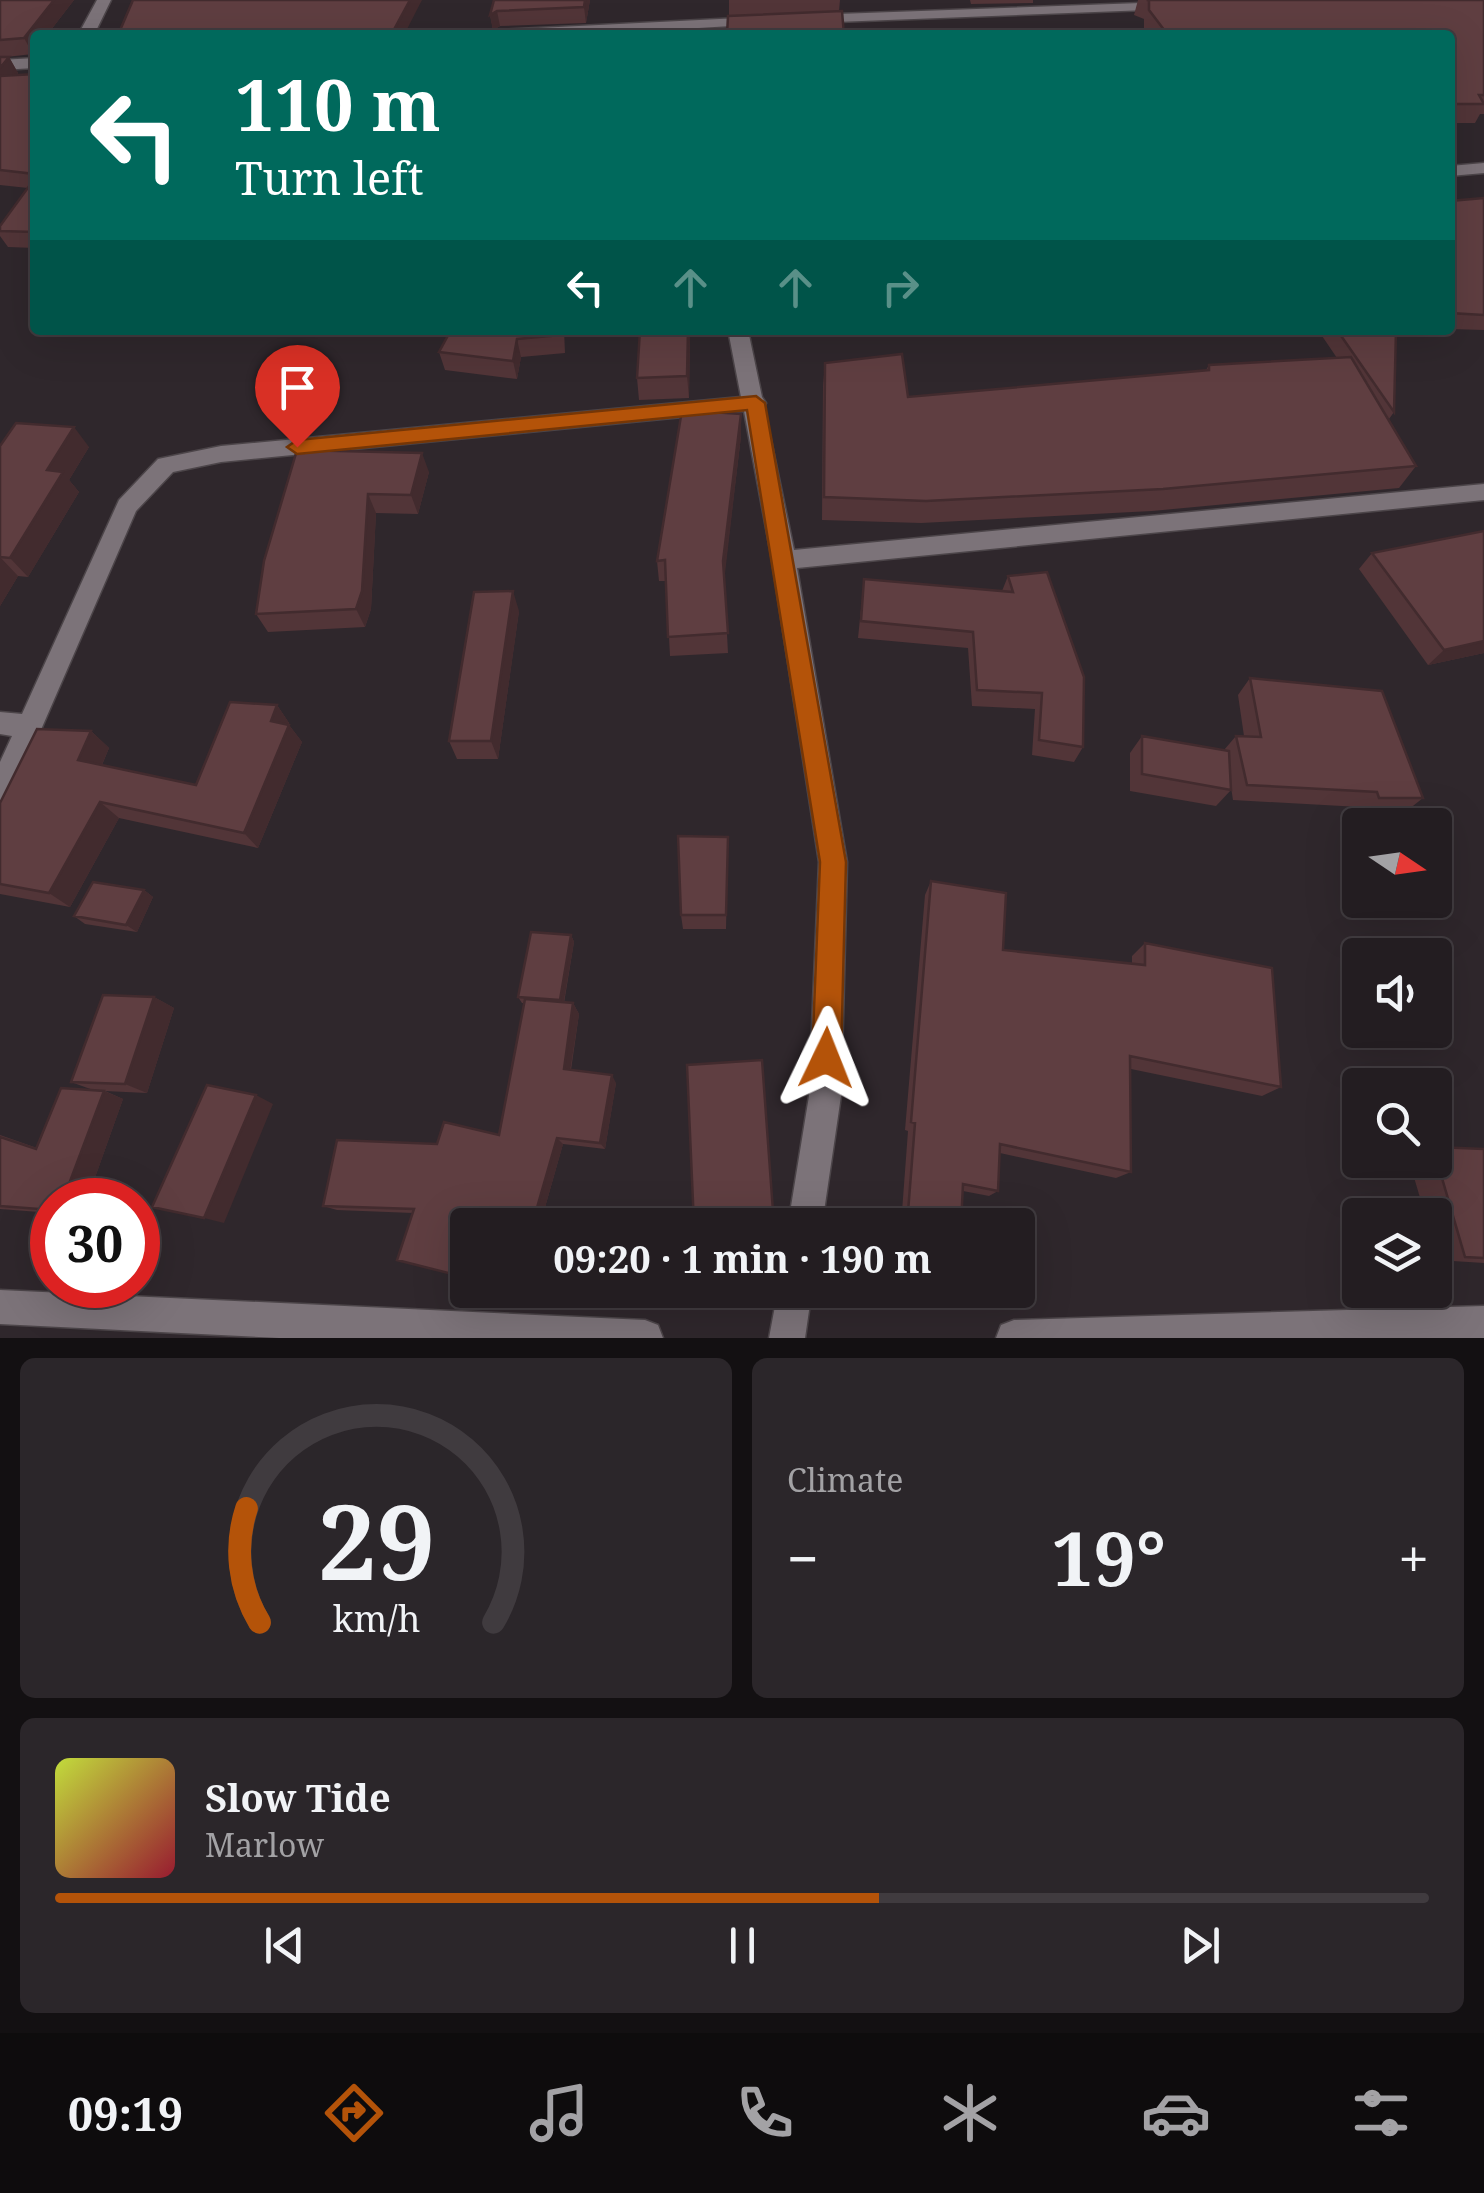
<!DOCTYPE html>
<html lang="en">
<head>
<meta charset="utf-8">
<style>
  :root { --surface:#231d21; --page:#2b262a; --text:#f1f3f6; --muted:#a3a2a5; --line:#403b3f; --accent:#b45309 }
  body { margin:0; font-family:"Noto Serif",serif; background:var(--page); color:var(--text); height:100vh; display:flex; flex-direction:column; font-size:38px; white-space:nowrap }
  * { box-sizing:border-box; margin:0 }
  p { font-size:32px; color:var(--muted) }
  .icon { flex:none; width:55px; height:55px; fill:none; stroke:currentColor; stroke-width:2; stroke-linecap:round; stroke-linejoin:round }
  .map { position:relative; height:1338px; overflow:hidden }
  .side { display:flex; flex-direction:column; gap:20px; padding:20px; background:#131012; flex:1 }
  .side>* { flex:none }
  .hud { position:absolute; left:30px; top:30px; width:1425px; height:305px; border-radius:10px; box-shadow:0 10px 40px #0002,0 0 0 2px var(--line); background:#00695c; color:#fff; overflow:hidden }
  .needle { width:65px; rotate:103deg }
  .fabs { position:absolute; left:1342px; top:808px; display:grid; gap:20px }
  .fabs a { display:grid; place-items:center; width:110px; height:110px; border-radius:10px; background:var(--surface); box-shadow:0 10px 40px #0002,0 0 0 2px var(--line); font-size:50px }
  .speed { position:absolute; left:30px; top:1178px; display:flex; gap:20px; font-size:50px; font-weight:700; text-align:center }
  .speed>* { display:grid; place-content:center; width:130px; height:130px; border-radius:50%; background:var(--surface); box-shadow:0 10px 40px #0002,0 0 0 2px var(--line); line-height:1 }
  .speed .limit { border:15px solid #d22; background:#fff; color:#111 }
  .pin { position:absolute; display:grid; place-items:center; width:85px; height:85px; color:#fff; margin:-102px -42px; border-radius:50% 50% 50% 0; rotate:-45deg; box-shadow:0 0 10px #0007 }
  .pin .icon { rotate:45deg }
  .me { position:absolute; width:110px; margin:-55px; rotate:2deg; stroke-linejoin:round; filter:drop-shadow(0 0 8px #0008) }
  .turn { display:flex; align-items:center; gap:35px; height:210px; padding:0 40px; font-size:45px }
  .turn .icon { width:130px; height:130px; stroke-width:2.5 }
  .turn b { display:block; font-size:70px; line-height:85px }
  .lanes { display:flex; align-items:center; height:95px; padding:0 40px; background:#0003; justify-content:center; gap:50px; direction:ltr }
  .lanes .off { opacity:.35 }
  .big { font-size:75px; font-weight:700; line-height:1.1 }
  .side .tile { flex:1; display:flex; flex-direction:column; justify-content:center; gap:15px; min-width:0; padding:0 35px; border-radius:15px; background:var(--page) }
  .side .dial { align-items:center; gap:0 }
  .dial svg { height:260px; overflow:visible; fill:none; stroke:var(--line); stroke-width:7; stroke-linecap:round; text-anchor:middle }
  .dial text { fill:var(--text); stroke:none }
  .song { display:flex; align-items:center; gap:30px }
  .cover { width:120px; height:120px; border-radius:15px; background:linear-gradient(135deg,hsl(70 70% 55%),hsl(350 70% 35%)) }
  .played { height:10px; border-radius:5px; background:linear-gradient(90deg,var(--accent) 60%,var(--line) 60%) }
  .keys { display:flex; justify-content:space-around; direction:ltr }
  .heat { display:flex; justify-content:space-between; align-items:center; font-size:55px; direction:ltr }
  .side .tiles { flex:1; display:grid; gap:20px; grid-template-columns:1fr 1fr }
  .tile:last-child { grid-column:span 2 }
  .trip { position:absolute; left:450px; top:1208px; width:585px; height:100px; border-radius:10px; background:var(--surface); box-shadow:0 10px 40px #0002,0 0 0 2px var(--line); font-weight:700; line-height:100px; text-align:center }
  .tabs { display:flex; height:160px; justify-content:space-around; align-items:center; background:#0e0c0d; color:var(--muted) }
  .tabs .icon { width:70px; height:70px }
  .tabs .active { color:var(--accent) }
  .tabs b { font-size:45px; color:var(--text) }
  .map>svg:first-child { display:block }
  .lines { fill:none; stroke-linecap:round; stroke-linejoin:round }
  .minor-casing { stroke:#4c4549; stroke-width:3 }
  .minor { fill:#7c7379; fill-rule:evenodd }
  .wall { fill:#523538 }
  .shaded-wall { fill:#422b2e }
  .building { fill:#5f3e41; stroke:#422b2e; stroke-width:2.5 }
  .route { fill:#b45309; stroke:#753606; stroke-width:2.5 }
</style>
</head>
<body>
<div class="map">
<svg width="1484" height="1338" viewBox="0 0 1484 1338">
  <rect width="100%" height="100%" fill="#2f272c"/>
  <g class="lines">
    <g class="minor-casing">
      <path id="minor" d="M97,0H111L94,35H78Z
        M1169,2L1174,3V9L810,23L803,19L810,15Z
        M760,17L765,18V24L584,35H492L500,30Z
        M35,58V68L0,70V60Z
        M1484,163V173L1450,176V166Z
        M728,330H748L762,397L766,403L764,407L794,550L1484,484V500L797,568L847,862L841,1096L822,1225H788L809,1096L819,862L772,560L744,411L221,462L173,472L136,511L10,801L0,804V762L12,736L0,734V712L22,714L119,500L158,459L221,446L741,397Z
        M0,1290L645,1320L658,1325L663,1338H279L0,1324Z
        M778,1290H812L805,1338H769Z
        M1484,1306V1338H996L1001,1325L1014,1320Z"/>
    </g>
    <use href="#minor" class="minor"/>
  </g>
  <path class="wall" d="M0,0H74L47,35H35V51L33,54L6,57H9L18,73L17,75L35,74V248L8,247L0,236V226L28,188L0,185Z
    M494,0H590L586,23L500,26L493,30L490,15Z
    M729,0H840L839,11L729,16Z
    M970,0H1033V3L971,4Z
    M1138,0H1484V114H1480L1475,123H1450V35H1149L1144,28V19L1134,15Z
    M1484,198V330L1450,329V201Z
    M564,330L565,353L521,357L517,379L445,370L439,352Z
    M690,330L689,398L639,400L637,378Z
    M1318,330H1396L1394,412L1389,419L1416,466L1399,488L1152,511L921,523L822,520L823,386L825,363L908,397L1206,370L1209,365L1337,358Z
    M741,414V436L724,577L728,653L670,656L666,581H659L657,561Z
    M0,446L89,447L69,480L79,492L28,577L18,576L0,606Z
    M297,450L429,472L418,514L376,513L371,609L365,627L268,632L256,614Z
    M1484,531V653L1428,665L1359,569L1372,553Z
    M1008,576L1083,747L1074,762L1032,755L1035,709L972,706L968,648L858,638L864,579L1002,591Z
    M519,611L498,759H457L449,741Z
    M1250,678L1423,798L1404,813L1362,812L1360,807L1233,800L1231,787V790L1216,806L1130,791V753L1142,736L1224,750L1236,736H1244L1238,695Z
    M277,705L289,723V725L302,742L258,848L119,818L70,907L0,894V803L91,731L109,748L102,765L196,785Z
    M728,837L726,929H683L681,915Z
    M931,881L1003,950L1132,963V956L1145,943L1281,1087L1262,1096L1131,1069V1172L1116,1178L1000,1153L998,1191L989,1196L963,1191L961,1225H901L908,1131L905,1130L925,895Z
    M144,890L153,897L137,932L85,924L74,916Z
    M571,935L574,942L564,1003H573L579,1014L571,1070L616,1083L605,1149L563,1144L540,1225H468L413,1213L337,1210L323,1206L437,1144L499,1135L524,1003H522L518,997Z
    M1435,984L1445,1029L1433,1035L1404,1030H1435Z
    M154,997L174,1008L147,1093L105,1091L123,1099L87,1200H52V1213L0,1209V1135L37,1148L93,1090L71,1082Z
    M1435,1147L1484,1149V1263L1437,1260L1435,1253V1215H1425L1409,1160H1435Z
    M626,1290H682L648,1293Z"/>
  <path class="shaded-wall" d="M54,0H74L47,35H35V51L33,54L24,38Z
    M410,0H422L404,35H391Z
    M585,0H590L586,23L584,7Z
    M497,11L500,26L493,30L490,15Z
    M9,57L18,73L4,92L0,86V68Z
    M688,330L690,332L689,398L687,376Z
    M517,339L521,357L517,379L513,361Z
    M741,414V436L724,582L723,561Z
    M74,427L89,447L69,480L79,492L28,577L10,558L47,470Z
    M422,453L429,472L418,514L411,495Z
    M368,494L376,513L371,609L365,627L356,609Z
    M0,557L18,576L0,606Z
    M513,591L519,611L498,759L491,741Z
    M1484,641V653L1428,665L1444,650Z
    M277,705L289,723L284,738L289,725L302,742L258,848L244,833L271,721Z
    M91,731L109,748L97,776L78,760Z
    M100,802L119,818L70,907L49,893Z
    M144,890L153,897L137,932L126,925Z
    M571,935L574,942L563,1006L560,1000Z
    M154,997L174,1008L147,1093L125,1084Z
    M573,1003L579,1014L569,1078L564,1069Z
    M612,1075L616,1083L605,1149L600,1143Z
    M104,1091L123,1099L87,1200H63Z
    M256,1095L273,1104L224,1223L204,1218Z
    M557,1138L563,1144L540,1225H532Z"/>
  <path class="building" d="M0,0H54L24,38L0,40Z
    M133,0H410L391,35H118Z
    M494,0H585L584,7L497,11L490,15Z
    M1147,0H1484V95H1479L1484,104H1450V35H1168L1149,10V1Z
    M842,11L844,35H727L728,16Z
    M0,57H9L0,68Z
    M35,74V174L0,170V76Z
    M35,178V232L0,231V226Z
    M1484,198V315L1450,313V201Z
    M451,330H561L562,335L517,339L513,361L439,352Z
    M640,330H688L687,376L637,378Z
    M1337,330H1396L1394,412Z
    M902,354L908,397L1209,370V365L1351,357L1416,466L1163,489L926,501L824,497L825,363Z
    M682,410L741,414L723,561L728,633L668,637L665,560L657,561Z
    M16,423L74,427L47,470L63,472L10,558L0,557V446Z
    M297,450L422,453L411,495L368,494L362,591L356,609L256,614L264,561Z
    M1484,531V641L1444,650L1372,553Z
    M1047,572L1084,677L1083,747L1039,740L1042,693L977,690L973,632L861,621L864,579L1013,592L1008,576Z
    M513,591L491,741H449L474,592Z
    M1250,678L1382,691L1423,798H1379L1377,792L1247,785L1236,736L1261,737Z
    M230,702L277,705L271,721L289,725L244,833L100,802L49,893L0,884V803L37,729L91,731L78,760L196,785Z
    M1142,736L1229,751L1231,790L1142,774Z
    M678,836L728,837L726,915H681Z
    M931,881L1006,893L1003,950L1145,965V943L1272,968L1281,1087L1130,1056L1131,1172L1000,1144L998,1191L963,1184L961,1225H907L915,1123L911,1122Z
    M93,882L144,890L126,925L74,916Z
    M531,932L571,935L560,1000L518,997Z
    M1435,984L1437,985L1445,1029L1435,1028Z
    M103,995L154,997L125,1084L71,1082Z
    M525,999L573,1003L564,1069L612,1075L600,1143L557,1138L532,1225H468V1278L397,1260L414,1209L323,1206L337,1140L437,1144L444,1122L499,1135Z
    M762,1060L774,1225H694L687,1065Z
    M207,1085L256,1095L204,1218L152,1207Z
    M61,1088L104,1091L63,1200H52V1210L0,1206V1137L36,1149Z
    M1435,1147L1484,1149V1258L1465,1257L1435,1154Z"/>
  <path class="route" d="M756,396L765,403L846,862L841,1058L837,1068L826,1072L816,1068L812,1058L820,862L747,410L297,454L287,447L297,440Z"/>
</svg>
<div class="fabs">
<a><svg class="needle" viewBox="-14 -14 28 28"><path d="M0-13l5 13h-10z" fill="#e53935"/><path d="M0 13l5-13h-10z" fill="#a3a2a5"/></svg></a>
<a><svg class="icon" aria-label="sound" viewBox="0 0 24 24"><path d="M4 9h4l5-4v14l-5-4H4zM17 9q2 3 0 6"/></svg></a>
<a><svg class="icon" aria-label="search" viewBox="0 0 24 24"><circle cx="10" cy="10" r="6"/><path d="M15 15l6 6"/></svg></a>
<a><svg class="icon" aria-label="layers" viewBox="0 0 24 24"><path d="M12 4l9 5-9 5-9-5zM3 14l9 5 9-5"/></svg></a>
</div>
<div class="speed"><div class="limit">30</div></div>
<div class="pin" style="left:297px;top:447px;background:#d93025"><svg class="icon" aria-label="arrive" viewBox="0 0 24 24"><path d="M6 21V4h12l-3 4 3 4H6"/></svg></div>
<svg class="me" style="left:826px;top:1058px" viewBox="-20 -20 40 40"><path d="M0-17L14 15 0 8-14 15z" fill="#b45309" stroke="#fff" stroke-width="4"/></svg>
<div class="trip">09:20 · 1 min · 190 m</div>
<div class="hud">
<div class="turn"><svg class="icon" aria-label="left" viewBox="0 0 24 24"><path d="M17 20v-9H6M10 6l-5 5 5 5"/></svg><div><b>110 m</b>Turn left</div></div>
<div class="lanes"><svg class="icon" aria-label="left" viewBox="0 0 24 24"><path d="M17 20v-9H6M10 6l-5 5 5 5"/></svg><svg class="icon off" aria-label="ahead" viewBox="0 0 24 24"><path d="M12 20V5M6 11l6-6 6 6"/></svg><svg class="icon off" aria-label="ahead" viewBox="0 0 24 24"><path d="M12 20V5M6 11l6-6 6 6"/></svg><svg class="icon off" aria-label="right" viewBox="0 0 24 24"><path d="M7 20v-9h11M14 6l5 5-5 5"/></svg></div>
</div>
</div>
<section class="side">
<div class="tiles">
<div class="tile dial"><svg viewBox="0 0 100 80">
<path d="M14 69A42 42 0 1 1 86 69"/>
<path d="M14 69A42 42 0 0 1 10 34" stroke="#b45309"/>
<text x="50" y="56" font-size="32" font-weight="700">29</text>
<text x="50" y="72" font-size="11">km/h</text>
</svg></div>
<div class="tile"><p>Climate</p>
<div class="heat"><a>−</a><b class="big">19°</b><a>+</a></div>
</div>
<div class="tile">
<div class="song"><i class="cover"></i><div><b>Slow Tide</b><p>Marlow</p></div></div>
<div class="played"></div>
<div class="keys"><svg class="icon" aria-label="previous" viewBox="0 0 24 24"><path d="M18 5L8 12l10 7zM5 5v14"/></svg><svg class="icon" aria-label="pause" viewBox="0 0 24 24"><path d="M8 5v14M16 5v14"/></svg><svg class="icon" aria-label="next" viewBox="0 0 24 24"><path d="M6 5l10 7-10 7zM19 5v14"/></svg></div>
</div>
</div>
</section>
<nav class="tabs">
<b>09:19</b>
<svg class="icon active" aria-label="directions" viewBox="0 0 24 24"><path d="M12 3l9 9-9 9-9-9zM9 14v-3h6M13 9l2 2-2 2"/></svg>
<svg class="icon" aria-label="music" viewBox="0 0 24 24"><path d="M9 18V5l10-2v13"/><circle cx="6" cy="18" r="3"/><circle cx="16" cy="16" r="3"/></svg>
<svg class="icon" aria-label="phone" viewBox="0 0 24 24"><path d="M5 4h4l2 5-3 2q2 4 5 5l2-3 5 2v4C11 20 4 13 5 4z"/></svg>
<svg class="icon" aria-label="climate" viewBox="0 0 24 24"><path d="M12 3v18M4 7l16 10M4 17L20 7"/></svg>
<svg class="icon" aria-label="car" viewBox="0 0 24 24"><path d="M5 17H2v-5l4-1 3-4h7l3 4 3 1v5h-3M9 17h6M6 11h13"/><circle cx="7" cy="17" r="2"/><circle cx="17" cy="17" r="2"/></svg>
<svg class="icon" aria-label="filters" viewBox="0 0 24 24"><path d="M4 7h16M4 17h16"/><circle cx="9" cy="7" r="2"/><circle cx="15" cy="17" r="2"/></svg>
</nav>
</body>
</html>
